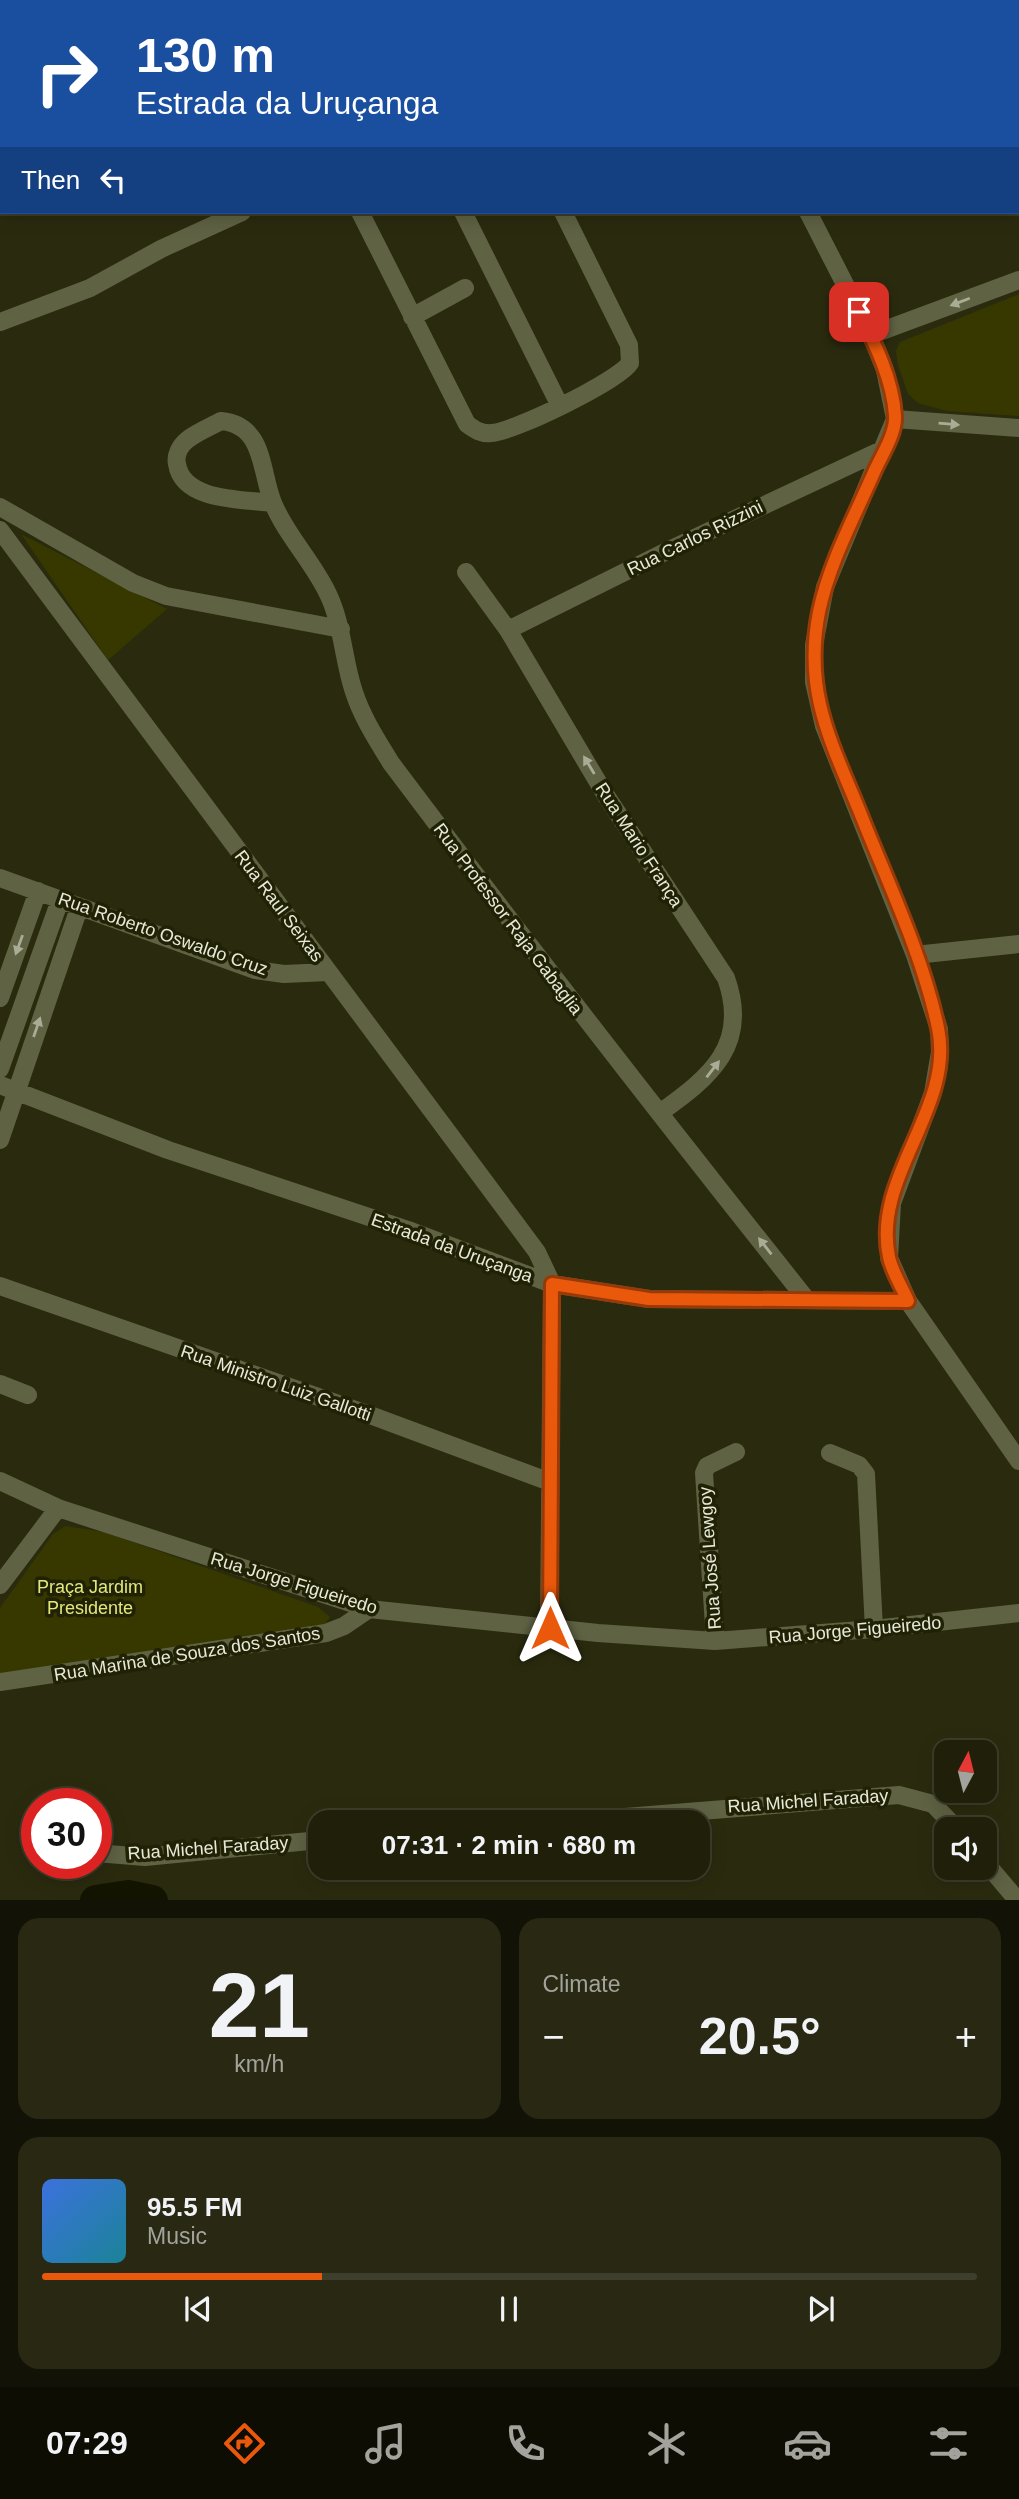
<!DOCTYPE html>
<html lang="en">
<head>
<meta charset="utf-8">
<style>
  :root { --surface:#20200a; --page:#282813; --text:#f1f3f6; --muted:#a2a39c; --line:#3d3e2b; --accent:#ea580c }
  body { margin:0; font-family:Arial,sans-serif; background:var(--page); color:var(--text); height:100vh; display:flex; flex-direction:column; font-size:26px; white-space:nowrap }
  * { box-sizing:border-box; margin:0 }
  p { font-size:23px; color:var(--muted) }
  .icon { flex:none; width:38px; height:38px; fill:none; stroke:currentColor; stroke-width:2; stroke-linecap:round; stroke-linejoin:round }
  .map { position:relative; height:1900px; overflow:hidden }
  .drawer { display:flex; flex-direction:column; gap:18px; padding:18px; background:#121206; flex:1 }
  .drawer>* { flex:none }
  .hud { position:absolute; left:0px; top:0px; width:1020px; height:214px; box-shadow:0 4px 18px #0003,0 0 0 2px var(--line); background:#1a4fa0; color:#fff; overflow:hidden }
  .needle { width:46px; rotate:7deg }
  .tools { position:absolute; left:934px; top:1740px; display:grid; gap:14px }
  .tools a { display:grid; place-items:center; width:63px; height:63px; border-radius:14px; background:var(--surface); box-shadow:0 4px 18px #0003,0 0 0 2px var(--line); font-size:35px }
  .speed { position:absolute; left:21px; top:1788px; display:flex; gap:14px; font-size:35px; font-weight:700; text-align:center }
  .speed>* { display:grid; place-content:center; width:91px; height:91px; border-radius:50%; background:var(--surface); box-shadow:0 4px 18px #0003,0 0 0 2px var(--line); line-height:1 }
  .speed .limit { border:10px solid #d22; background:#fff; color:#111 }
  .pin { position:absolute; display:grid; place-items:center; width:60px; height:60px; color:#fff; margin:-30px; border-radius:14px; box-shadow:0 4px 10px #0006 }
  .me { position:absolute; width:77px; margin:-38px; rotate:0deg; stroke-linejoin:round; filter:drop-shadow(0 0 5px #0008) }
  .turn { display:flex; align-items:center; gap:24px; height:147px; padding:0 21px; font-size:32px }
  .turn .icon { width:91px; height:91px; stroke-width:2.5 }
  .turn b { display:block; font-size:49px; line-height:60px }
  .then { display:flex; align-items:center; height:66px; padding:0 21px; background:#0003; gap:14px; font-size:26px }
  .big { font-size:52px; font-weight:800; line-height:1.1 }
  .drawer .tile { flex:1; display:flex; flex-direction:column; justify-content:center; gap:10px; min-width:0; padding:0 24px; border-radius:21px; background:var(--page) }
  .drawer .dial { align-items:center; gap:0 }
  .dial b { font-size:91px; line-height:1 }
  .song { display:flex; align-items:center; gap:21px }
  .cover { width:84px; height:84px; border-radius:10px; background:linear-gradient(135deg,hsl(220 70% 55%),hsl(190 70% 35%)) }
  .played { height:7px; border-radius:4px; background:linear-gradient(90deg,var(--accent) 30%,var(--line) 30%) }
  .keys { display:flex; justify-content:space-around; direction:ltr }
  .heat { display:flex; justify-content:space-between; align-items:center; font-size:38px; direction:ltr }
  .drawer .tiles { flex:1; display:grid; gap:18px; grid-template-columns:1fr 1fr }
  .tile:last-child { grid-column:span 2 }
  .trip { position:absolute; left:308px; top:1810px; width:402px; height:70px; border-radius:21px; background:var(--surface); box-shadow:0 4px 18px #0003,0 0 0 2px var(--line); font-weight:800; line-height:70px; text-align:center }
  .dock { display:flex; height:112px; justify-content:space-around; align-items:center; background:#0d0d04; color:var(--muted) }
  .dock .icon { width:49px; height:49px }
  .dock .on { color:var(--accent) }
  .dock b { font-size:32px; color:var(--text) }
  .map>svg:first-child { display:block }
  .green { fill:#363800 }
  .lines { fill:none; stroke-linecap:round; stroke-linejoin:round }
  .stream { stroke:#131400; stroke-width:5 }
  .river { stroke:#131400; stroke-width:32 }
  .minor { stroke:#5f6243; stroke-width:18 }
  .oneway { fill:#aaad95 }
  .route-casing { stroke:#983908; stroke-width:18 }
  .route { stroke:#ea580c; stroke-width:12 }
  .labels { text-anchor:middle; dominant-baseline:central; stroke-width:7; stroke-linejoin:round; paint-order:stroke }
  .street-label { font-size:18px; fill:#e8ead8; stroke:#202105 }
  .park-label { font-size:18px; fill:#e2e87a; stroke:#202105 }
</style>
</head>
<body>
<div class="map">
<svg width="1019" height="1901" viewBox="0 0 1019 1901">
  <rect width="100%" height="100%" fill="#2a2b0e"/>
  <path class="green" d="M1019,294V416L947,411L918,403L908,394L898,365L896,351L900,342Z
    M21,534L167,609L108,660Z
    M65,1526L104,1532L318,1607L330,1617L321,1629L0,1678V1608L53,1534Z"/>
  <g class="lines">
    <path class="stream" d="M367,0L368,2
      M130,2L139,0
      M622,2L626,0"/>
    <path class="river" d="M96,1901L128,1896L152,1901"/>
    <path class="minor" d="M768,2L773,0
      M847,2L848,0
      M1018,82H1019
      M0,84L2,93
      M360,212L467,424C475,430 481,434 491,433C514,432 618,381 630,363L629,345L563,212
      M463,212L560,406
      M808,212L871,335L885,370L895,419L825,587L814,645V682L824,726L915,955L939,1029L940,1052L933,1093L892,1203L889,1258L908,1301L1019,1461
      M412,317L465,288
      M0,322L90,288L161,249L242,212
      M871,335L1019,280
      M895,419L1019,428
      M272,503C244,499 183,502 177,464C175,455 180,446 187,440C197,432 210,427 221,421C265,425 260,471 273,503C286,535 313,562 328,594C343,625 343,660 354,692C362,717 377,740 391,763C527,944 666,1123 807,1300
      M0,507L133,583L166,596L341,629
      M0,530L537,1252L552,1284L549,1627
      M466,572L508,630L605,794L726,978C750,1045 710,1077 661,1112
      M508,630L669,550L884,449
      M0,878L255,970L284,974L328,972
      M915,955L1019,944
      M0,998L38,891
      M0,1069L60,900
      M0,1085L168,1150L408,1230L552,1284L649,1299L908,1301
      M0,1140L79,908
      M0,1286L370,1415L550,1482
      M0,1384L28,1395
      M830,1453L859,1465L866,1474L874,1629
      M0,1481L58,1508L369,1609L598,1633L715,1641L874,1629L1019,1613
      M0,1585L58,1508
      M715,1641L704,1473L707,1466L736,1452
      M0,1682L326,1633L344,1626L369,1609
      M563,1822L899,1795L933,1804L957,1829
      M96,1853L145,1857L320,1840
      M985,1862L1018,1901"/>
  </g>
  <defs><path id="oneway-solid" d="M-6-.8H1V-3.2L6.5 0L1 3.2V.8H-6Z" transform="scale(1.75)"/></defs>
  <g class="oneway">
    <use href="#oneway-solid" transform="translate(960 302) rotate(159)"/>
    <use href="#oneway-solid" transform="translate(949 424) rotate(5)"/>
    <use href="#oneway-solid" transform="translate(589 765) rotate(-121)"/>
    <use href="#oneway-solid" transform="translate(19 945) rotate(110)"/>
    <use href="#oneway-solid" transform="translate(37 1027) rotate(-71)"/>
    <use href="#oneway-solid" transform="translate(713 1069) rotate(-52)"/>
    <use href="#oneway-solid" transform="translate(765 1246) rotate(-128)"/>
  </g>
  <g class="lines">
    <g class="route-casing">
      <path id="route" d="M550,1628L552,1284L649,1299L908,1301C902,1287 892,1272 889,1257C872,1176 955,1108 938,1028C923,956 888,883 861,815C832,743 803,693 819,612C829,563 855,516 875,470C882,455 896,433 895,416C893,380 875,344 859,312"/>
    </g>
    <use href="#route" class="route"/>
  </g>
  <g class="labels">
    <g class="street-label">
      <text transform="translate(695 538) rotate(-26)">Rua Carlos Rizzini</text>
      <text transform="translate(639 845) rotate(57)">Rua Mario França</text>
      <text transform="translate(279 906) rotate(53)">Rua Raul Seixas</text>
      <text transform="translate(508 919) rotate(53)">Rua Professor Raja Gabaglia</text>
      <text transform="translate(163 934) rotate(19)">Rua Roberto Oswaldo Cruz</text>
      <text transform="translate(452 1248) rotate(20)">Estrada da Uruçanga</text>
      <text transform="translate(276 1383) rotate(19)">Rua Ministro Luiz Gallotti</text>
      <text transform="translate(710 1558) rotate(-94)">Rua José Lewgoy</text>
      <text transform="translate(294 1583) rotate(17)">Rua Jorge Figueiredo</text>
      <text transform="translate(855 1630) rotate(-5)">Rua Jorge Figueiredo</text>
      <text transform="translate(187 1654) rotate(-9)">Rua Marina de Souza dos Santos</text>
      <text transform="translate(808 1801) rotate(-4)">Rua Michel Faraday</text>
      <text transform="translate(208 1848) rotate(-4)">Rua Michel Faraday</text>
    </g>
    <g class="park-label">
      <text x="90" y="1587">Praça Jardim<tspan x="90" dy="21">Presidente</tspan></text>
    </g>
  </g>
</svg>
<div class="tools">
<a><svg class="needle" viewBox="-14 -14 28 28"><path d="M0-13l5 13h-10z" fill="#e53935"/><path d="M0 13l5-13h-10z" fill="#a2a39c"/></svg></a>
<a><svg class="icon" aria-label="sound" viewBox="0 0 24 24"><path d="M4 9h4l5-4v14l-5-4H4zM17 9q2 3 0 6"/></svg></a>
</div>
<div class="speed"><div class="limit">30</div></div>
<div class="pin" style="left:859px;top:312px;background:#d93025"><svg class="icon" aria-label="arrive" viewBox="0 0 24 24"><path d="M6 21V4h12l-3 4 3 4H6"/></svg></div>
<svg class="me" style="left:550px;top:1628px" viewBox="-20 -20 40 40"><path d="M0-17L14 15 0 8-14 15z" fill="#ea580c" stroke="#fff" stroke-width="4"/></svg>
<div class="trip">07:31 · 2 min · 680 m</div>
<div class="hud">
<div class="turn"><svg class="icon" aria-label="right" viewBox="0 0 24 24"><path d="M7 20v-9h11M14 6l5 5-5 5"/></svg><div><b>130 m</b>Estrada da Uruçanga</div></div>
<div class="then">Then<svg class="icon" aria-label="left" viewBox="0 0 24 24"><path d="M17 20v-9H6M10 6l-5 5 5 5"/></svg></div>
</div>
</div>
<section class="drawer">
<div class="tiles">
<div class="tile dial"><b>21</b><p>km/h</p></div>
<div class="tile"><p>Climate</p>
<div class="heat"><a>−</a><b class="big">20.5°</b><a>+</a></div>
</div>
<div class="tile">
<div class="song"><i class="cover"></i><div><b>95.5 FM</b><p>Music</p></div></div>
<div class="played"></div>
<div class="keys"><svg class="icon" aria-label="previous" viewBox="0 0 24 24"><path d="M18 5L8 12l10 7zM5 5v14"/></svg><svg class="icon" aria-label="pause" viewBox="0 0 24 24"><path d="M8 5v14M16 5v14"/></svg><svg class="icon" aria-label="next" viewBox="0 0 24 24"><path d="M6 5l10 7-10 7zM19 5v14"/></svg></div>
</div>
</div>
</section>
<nav class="dock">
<b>07:29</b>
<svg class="icon on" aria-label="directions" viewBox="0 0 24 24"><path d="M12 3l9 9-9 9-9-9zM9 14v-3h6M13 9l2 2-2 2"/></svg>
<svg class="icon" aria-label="music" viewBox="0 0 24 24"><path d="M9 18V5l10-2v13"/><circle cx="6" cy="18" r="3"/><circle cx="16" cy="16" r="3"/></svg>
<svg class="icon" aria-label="phone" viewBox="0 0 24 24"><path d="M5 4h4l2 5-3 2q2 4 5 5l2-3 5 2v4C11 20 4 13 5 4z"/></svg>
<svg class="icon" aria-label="climate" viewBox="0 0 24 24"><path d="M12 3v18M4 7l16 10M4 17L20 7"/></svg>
<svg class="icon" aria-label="car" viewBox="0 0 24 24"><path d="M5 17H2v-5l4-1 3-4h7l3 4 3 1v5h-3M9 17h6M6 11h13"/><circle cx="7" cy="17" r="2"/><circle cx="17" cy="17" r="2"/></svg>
<svg class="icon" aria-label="filters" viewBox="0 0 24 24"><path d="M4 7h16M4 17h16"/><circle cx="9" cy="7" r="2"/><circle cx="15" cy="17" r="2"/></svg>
</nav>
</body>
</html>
